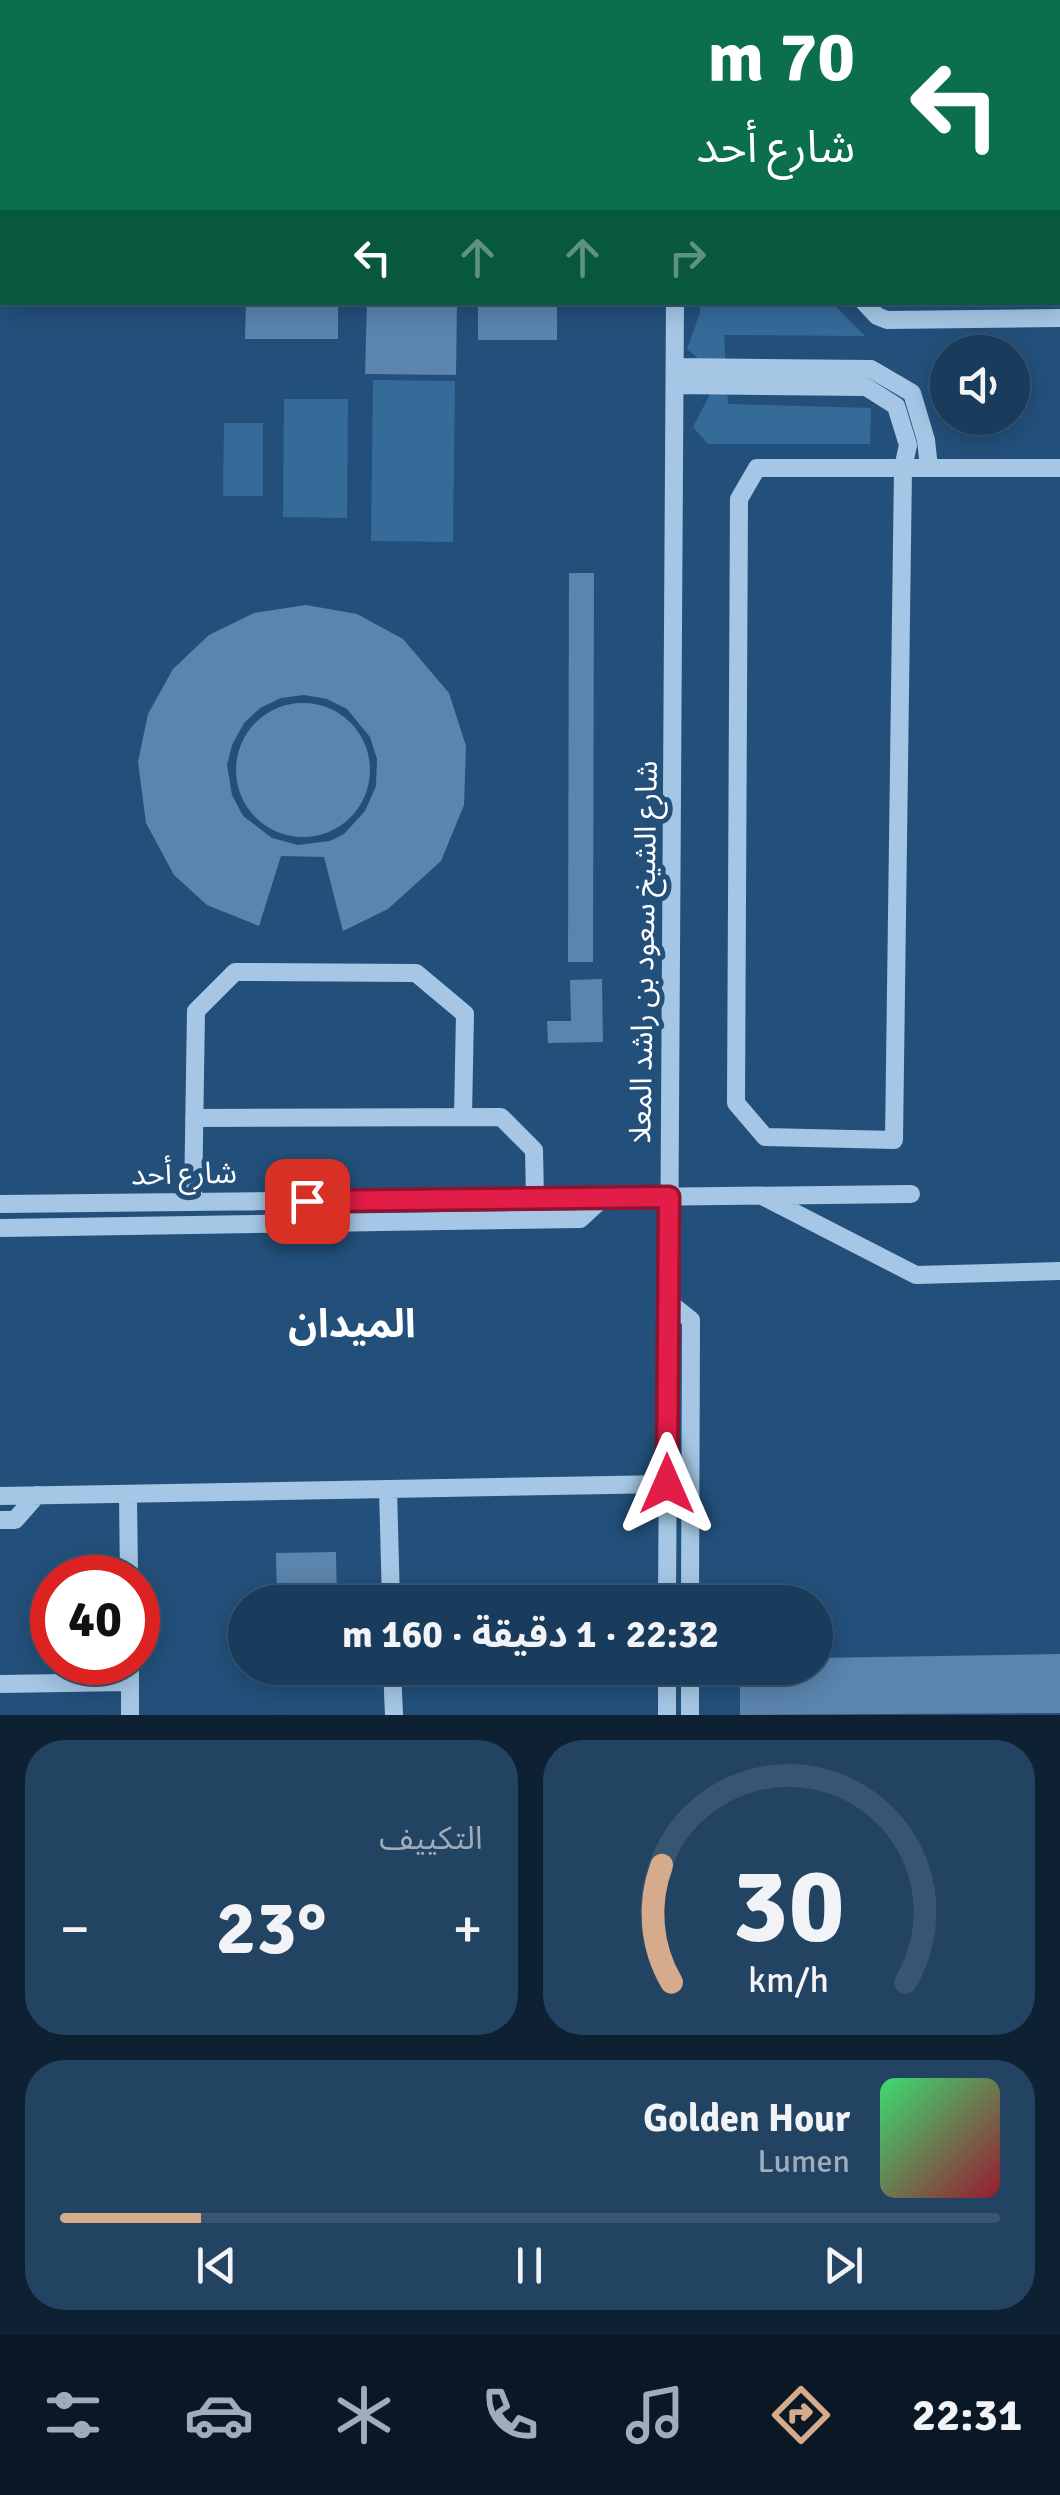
<!DOCTYPE html>
<html lang="ar">
<head>
<meta charset="utf-8">
<style>
  :root { --surface:#1a3c5c; --page:#234362; --text:#f1f3f6; --muted:#9fadbb; --line:#385672; --accent:#d6ab8b }
  body { margin:0; font-family:Signika,"Noto Sans Arabic",sans-serif; background:var(--page); color:var(--text); direction:rtl; height:100vh; display:flex; flex-direction:column; font-size:38px; white-space:nowrap }
  * { box-sizing:border-box; margin:0 }
  p { font-size:32px; color:var(--muted) }
  .icon { flex:none; width:55px; height:55px; fill:none; stroke:currentColor; stroke-width:2; stroke-linecap:round; stroke-linejoin:round }
  .map { position:relative; height:1715px; overflow:hidden; direction:ltr }
  .panel { display:flex; flex-direction:column; gap:25px; padding:25px; background:#0e2133; flex:1 }
  .panel>* { flex:none }
  .guide { position:absolute; left:0px; top:0px; width:1060px; height:305px; box-shadow:0 5px 25px #0003,0 0 0 2px var(--line); direction:rtl; background:#0b6e4f; color:#fff; overflow:hidden }
  .tools { position:absolute; left:930px; top:335px; display:grid; gap:20px }
  .tools a { display:grid; place-items:center; width:100px; height:100px; border-radius:50%; background:var(--surface); box-shadow:0 5px 25px #0003,0 0 0 2px var(--line); font-size:50px }
  .speed { position:absolute; left:30px; top:1555px; display:flex; gap:20px; font-size:50px; font-weight:700; text-align:center }
  .speed>* { display:grid; place-content:center; width:130px; height:130px; border-radius:50%; background:var(--surface); box-shadow:0 5px 25px #0003,0 0 0 2px var(--line); line-height:1 }
  .speed .limit { border:15px solid #d22; background:#fff; color:#111 }
  .pin { position:absolute; display:grid; place-items:center; width:85px; height:85px; color:#fff; margin:-42px; border-radius:20px; box-shadow:0 5px 15px #0006 }
  .me { position:absolute; width:110px; margin:-55px; rotate:0deg; stroke-linejoin:round; filter:drop-shadow(0 0 8px #0008) }
  .turn { display:flex; align-items:center; gap:35px; height:210px; padding:0 40px; font-size:45px }
  .turn .icon { width:130px; height:130px; stroke-width:2.5 }
  .turn b { display:block; font-size:70px; line-height:85px }
  .lanes { display:flex; align-items:center; height:95px; padding:0 40px; background:#0003; justify-content:center; gap:50px; direction:ltr }
  .lanes .off { opacity:.35 }
  .big { font-size:75px; font-weight:700; line-height:1.1 }
  .panel .tile { flex:1; display:flex; flex-direction:column; justify-content:center; gap:15px; min-width:0; padding:0 35px; border-radius:40px; background:var(--page) }
  .panel .dial { align-items:center; gap:0 }
  .dial svg { height:260px; overflow:visible; fill:none; stroke:var(--line); stroke-width:7; stroke-linecap:round; text-anchor:middle }
  .dial text { fill:var(--text); stroke:none }
  .song { display:flex; align-items:center; gap:30px }
  .cover { width:120px; height:120px; border-radius:15px; background:linear-gradient(135deg,hsl(140 70% 55%),hsl(350 70% 35%)) }
  .played { height:10px; border-radius:5px; background:linear-gradient(90deg,var(--accent) 15%,var(--line) 15%) }
  .keys { display:flex; justify-content:space-around; direction:ltr }
  .heat { display:flex; justify-content:space-between; align-items:center; font-size:55px; direction:ltr }
  .panel .tiles { flex:1; display:grid; gap:25px; grid-template-columns:1fr 1fr }
  .tile:last-child { grid-column:span 2 }
  .trip { position:absolute; left:228px; top:1585px; width:605px; height:100px; border-radius:50px; background:var(--surface); box-shadow:0 5px 25px #0003,0 0 0 2px var(--line); font-weight:700; line-height:100px; text-align:center; direction:rtl }
  .menu { display:flex; height:160px; justify-content:space-around; align-items:center; background:#0a1825; color:var(--muted) }
  .menu .icon { width:70px; height:70px }
  .menu .on { color:var(--accent) }
  .menu b { font-size:45px; color:var(--text) }
  .map>svg:first-child { display:block }
  .green { fill:#366a99 }
  .building { fill:#5b85ad; fill-rule:evenodd }
  .lines { fill:none; stroke-linecap:round; stroke-linejoin:round }
  .path { stroke:#a5c7e5; stroke-width:5; stroke-dasharray:5 8; stroke-linecap:butt }
  .minor { stroke:#a5c7e5; stroke-width:18 }
  .route-casing { stroke:#92132f; stroke-width:25 }
  .route { stroke:#e11d48; stroke-width:18 }
  .labels { text-anchor:middle; dominant-baseline:central; stroke-width:10; stroke-linejoin:round; paint-order:stroke }
  .street-label { font-size:30px; fill:#fff; stroke:#23507b }
  .district-label { font-size:40px; font-weight:bold; fill:#fff; stroke:#23507b }
</style>
</head>
<body>
<div class="map">
<svg width="1060" height="1715" viewBox="0 0 1060 1715">
  <rect width="100%" height="100%" fill="#23507b"/>
  <path class="green" d="M700,303H832L865,336L724,335L728,404L871,408L870,444H708L693,427L710,394L701,377L699,359L687,349L700,313Z
    M373,380L455,381L453,542L371,541Z
    M284,399H348L347,518L283,517Z
    M224,423H263V496H223Z"/>
  <path class="building" d="M246,302H338V339H245Z
    M367,302H457L456,375L365,374Z
    M478,302H557V340H478Z
    M569,573H594L593,962H568Z
    M306,605L357,614L403,639L449,693L466,746L464,805L441,861L388,909L343,931L324,857L281,856L259,926L207,905L174,875L146,823L138,762L148,714L173,669L209,635L254,613ZM304,695L327,699L347,709L370,737L377,759L376,786L365,811L344,834L330,841L298,845L272,838L243,816L232,795L227,765L232,745L244,723L260,708L281,698Z
    M236 770a67 67 0 1 1 134 0a67 67 0 1 1-134 0Z
    M602,979L603,1042L548,1043L547,1021H571L570,980Z
    M336,1552L337,1602H277L276,1553Z
    M1060,1654V1713L740,1715V1668H815V1658Z"/>
  <g class="lines">
    <path class="path" d="M827,0L829,2
      M986,0L987,2
      M1058,48H1060
      M1058,113L1060,114"/>
    <path class="minor" d="M138,0V2
      M671,0V2
      M65,2V0
      M774,2V0
      M864,302L877,316L887,320L1060,318
      M676,367L871,369L912,393L926,440L929,468
      M675,385L866,387L896,406L908,445L903,468L894,1140L765,1137L736,1103L739,499L757,468H1060
      M194,1118L501,1117L534,1150L535,1198
      M764,1197L916,1275L1060,1271
      M193,1202L196,1011L235,972L416,973L465,1014L463,1117
      M0,1204L911,1194
      M0,1228L580,1219L604,1197
      M667,1301L691,1320L690,1602
      M388,1489L391,1602
      M0,1496L667,1484
      M128,1496L129,1578
      M0,1520H15L37,1495
      M667,1602L675,302
      M130,1662V1715
      M392,1668L394,1715
      M0,1684L130,1682
      M667,1715V1668
      M690,1715V1668"/>
  </g>
  <g class="lines">
    <g class="route-casing">
      <path id="route" d="M307,1201L669,1197L667,1484"/>
    </g>
    <use href="#route" class="route"/>
  </g>
  <g class="labels">
    <g class="street-label">
      <text transform="translate(644 952) rotate(-89)">شارع الشيخ سعود بن راشد المعلا</text>
      <text transform="translate(184 1174) rotate(-1)">شارع أحد</text>
    </g>
    <g class="district-label">
      <text x="352" y="1324">الميدان</text>
    </g>
  </g>
</svg>
<div class="tools">
<a><svg class="icon" aria-label="sound" viewBox="0 0 24 24"><path d="M4 9h4l5-4v14l-5-4H4zM17 9q2 3 0 6"/></svg></a>
</div>
<div class="speed"><div class="limit">40</div></div>
<div class="pin" style="left:307px;top:1201px;background:#d93025"><svg class="icon" aria-label="arrive" viewBox="0 0 24 24"><path d="M6 21V4h12l-3 4 3 4H6"/></svg></div>
<svg class="me" style="left:667px;top:1484px" viewBox="-20 -20 40 40"><path d="M0-17L14 15 0 8-14 15z" fill="#e11d48" stroke="#fff" stroke-width="4"/></svg>
<div class="trip">22:32 · 1 دقيقة · 160 m</div>
<div class="guide">
<div class="turn"><svg class="icon" aria-label="left" viewBox="0 0 24 24"><path d="M17 20v-9H6M10 6l-5 5 5 5"/></svg><div><b>70 m</b>شارع أحد</div></div>
<div class="lanes"><svg class="icon" aria-label="left" viewBox="0 0 24 24"><path d="M17 20v-9H6M10 6l-5 5 5 5"/></svg><svg class="icon off" aria-label="ahead" viewBox="0 0 24 24"><path d="M12 20V5M6 11l6-6 6 6"/></svg><svg class="icon off" aria-label="ahead" viewBox="0 0 24 24"><path d="M12 20V5M6 11l6-6 6 6"/></svg><svg class="icon off" aria-label="right" viewBox="0 0 24 24"><path d="M7 20v-9h11M14 6l5 5-5 5"/></svg></div>
</div>
</div>
<section class="panel">
<div class="tiles">
<div class="tile dial"><svg viewBox="0 0 100 80">
<path d="M14 69A42 42 0 1 1 86 69"/>
<path d="M14 69A42 42 0 0 1 11 33" stroke="#d6ab8b"/>
<text x="50" y="56" font-size="32" font-weight="700">30</text>
<text x="50" y="72" font-size="11">km/h</text>
</svg></div>
<div class="tile"><p>التكييف</p>
<div class="heat"><a>−</a><b class="big">23°</b><a>+</a></div>
</div>
<div class="tile">
<div class="song"><i class="cover"></i><div><b>Golden Hour</b><p>Lumen</p></div></div>
<div class="played"></div>
<div class="keys"><svg class="icon" aria-label="previous" viewBox="0 0 24 24"><path d="M18 5L8 12l10 7zM5 5v14"/></svg><svg class="icon" aria-label="pause" viewBox="0 0 24 24"><path d="M8 5v14M16 5v14"/></svg><svg class="icon" aria-label="next" viewBox="0 0 24 24"><path d="M6 5l10 7-10 7zM19 5v14"/></svg></div>
</div>
</div>
</section>
<nav class="menu">
<b>22:31</b>
<svg class="icon on" aria-label="directions" viewBox="0 0 24 24"><path d="M12 3l9 9-9 9-9-9zM9 14v-3h6M13 9l2 2-2 2"/></svg>
<svg class="icon" aria-label="music" viewBox="0 0 24 24"><path d="M9 18V5l10-2v13"/><circle cx="6" cy="18" r="3"/><circle cx="16" cy="16" r="3"/></svg>
<svg class="icon" aria-label="phone" viewBox="0 0 24 24"><path d="M5 4h4l2 5-3 2q2 4 5 5l2-3 5 2v4C11 20 4 13 5 4z"/></svg>
<svg class="icon" aria-label="climate" viewBox="0 0 24 24"><path d="M12 3v18M4 7l16 10M4 17L20 7"/></svg>
<svg class="icon" aria-label="car" viewBox="0 0 24 24"><path d="M5 17H2v-5l4-1 3-4h7l3 4 3 1v5h-3M9 17h6M6 11h13"/><circle cx="7" cy="17" r="2"/><circle cx="17" cy="17" r="2"/></svg>
<svg class="icon" aria-label="filters" viewBox="0 0 24 24"><path d="M4 7h16M4 17h16"/><circle cx="9" cy="7" r="2"/><circle cx="15" cy="17" r="2"/></svg>
</nav>
</body>
</html>
